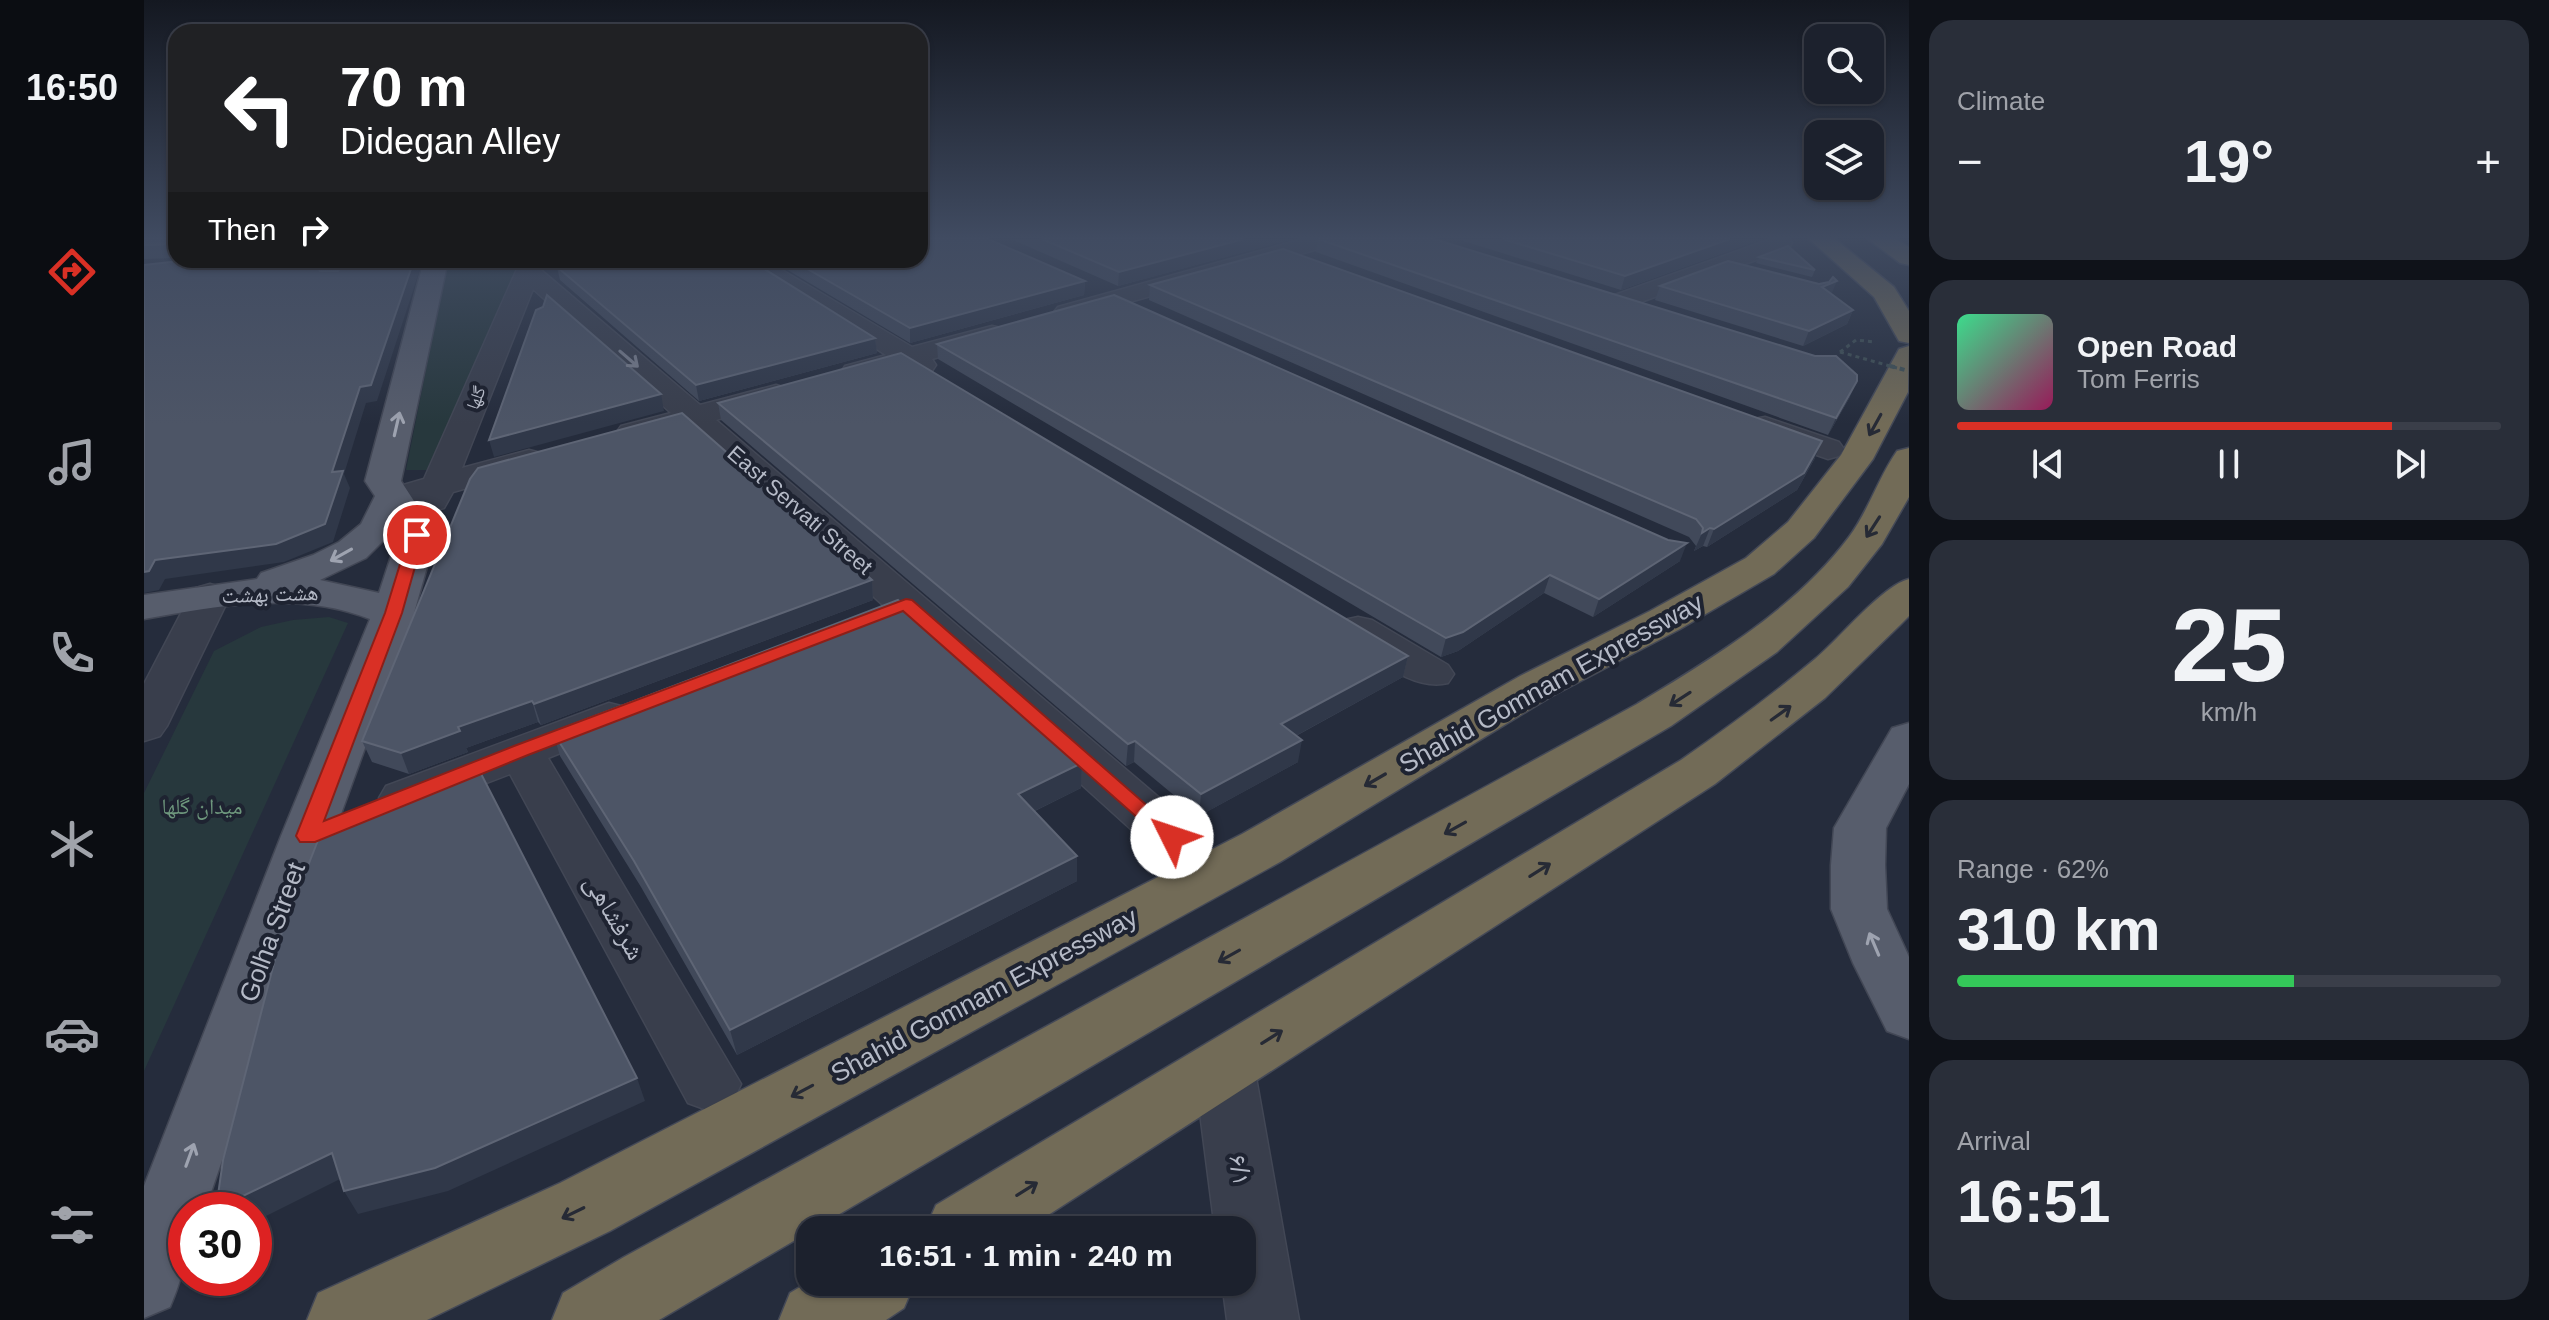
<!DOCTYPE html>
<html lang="en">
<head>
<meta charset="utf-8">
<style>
  :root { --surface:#1c212d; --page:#292e39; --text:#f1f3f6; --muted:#a0a3aa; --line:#3a3e49; --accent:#d93025 }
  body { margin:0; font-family:Helvetica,"Noto Naskh Arabic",sans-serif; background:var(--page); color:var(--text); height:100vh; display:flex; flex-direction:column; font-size:30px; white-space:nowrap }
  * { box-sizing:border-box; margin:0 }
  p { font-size:26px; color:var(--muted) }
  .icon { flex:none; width:44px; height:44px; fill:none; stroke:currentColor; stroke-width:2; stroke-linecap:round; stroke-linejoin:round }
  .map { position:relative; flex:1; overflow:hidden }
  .panel { display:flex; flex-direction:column; gap:20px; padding:20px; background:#0f1219; width:640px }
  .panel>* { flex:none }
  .guide { position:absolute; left:24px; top:24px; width:760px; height:244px; border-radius:24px; box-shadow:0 2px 6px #0004,0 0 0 2px var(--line); background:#202124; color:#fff; overflow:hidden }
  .fabs { position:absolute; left:1660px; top:24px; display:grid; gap:16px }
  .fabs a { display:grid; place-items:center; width:80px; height:80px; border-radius:16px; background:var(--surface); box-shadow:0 2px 6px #0004,0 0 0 2px var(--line); font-size:40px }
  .speed { position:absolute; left:24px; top:1192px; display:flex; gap:16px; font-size:40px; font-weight:700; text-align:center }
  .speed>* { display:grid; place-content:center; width:104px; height:104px; border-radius:50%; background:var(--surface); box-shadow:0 2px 6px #0004,0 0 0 2px var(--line); line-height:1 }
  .speed .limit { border:12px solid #d22; background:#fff; color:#111 }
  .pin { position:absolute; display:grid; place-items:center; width:68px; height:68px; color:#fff; margin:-34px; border:4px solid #fff; border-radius:50%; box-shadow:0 2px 8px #0007 }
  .me { position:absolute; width:88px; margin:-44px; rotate:311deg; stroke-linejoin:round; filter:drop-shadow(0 0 6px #0008) }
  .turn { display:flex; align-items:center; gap:28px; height:168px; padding:0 40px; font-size:36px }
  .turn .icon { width:104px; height:104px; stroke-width:2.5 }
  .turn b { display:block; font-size:56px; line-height:68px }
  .then { display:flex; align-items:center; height:76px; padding:0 40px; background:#0003; gap:16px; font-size:30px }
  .big { font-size:60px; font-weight:700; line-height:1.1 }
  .panel .tile { flex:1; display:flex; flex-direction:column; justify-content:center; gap:12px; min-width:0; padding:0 28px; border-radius:24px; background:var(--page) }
  .panel .dial { align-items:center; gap:0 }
  .dial b { font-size:104px; line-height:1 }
  .song { display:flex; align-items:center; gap:24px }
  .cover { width:96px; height:96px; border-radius:12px; background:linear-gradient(135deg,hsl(150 70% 55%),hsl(330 70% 35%)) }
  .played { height:8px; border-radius:4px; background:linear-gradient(90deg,var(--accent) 80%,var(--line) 80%) }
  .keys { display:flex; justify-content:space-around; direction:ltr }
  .heat { display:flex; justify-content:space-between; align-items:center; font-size:44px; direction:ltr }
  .charge { height:12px; border-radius:6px; background:linear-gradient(90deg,#34c759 62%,var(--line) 0) }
  .trip { position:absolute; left:652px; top:1216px; width:460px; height:80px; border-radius:24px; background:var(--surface); box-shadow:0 2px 6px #0004,0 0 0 2px var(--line); font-weight:700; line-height:80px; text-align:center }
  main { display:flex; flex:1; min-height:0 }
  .dock { display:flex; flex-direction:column; width:144px; justify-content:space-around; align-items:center; background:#0b0d12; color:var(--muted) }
  .dock .icon { width:56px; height:56px }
  .dock .active { color:var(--accent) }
  .dock b { font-size:36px; color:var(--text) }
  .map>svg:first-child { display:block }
  .green { fill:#27383d }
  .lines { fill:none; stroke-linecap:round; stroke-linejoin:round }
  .minor-casing { stroke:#424755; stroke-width:3 }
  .major-casing { stroke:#424755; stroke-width:3 }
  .highway-casing { stroke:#444957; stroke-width:3 }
  .path { stroke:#405155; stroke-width:3; stroke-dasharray:4 4; stroke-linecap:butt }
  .minor { fill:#393e4c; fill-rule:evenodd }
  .major { fill:#575d6c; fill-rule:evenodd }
  .highway { fill:#726b57; fill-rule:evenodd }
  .path-bridge-far1 { stroke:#405155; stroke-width:3; stroke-dasharray:4 4; stroke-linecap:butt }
  .path-bridge { stroke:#405155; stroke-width:4; stroke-dasharray:5 5; stroke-linecap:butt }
  .wall { fill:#41495a }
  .shaded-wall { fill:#303849 }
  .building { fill:#4d5566; stroke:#5e6575; stroke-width:2 }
  .oneway { stroke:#7d8290 }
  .oneway2 { stroke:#9ea3b0 }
  .oneway3 { stroke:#262a35 }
  .route { fill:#d93025; stroke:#8d1f18; stroke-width:2 }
  .labels { text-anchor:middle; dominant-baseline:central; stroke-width:8; stroke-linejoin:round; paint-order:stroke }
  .far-street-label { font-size:18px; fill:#b5bac7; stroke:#1e2331 }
  .street-label { font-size:22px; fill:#b5bac7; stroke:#1e2331 }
  .park-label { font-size:22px; fill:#6e977d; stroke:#1e2331 }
  .near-street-label { font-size:26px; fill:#b5bac7; stroke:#1e2331 }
</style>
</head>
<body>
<main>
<nav class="dock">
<b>16:50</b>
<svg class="icon active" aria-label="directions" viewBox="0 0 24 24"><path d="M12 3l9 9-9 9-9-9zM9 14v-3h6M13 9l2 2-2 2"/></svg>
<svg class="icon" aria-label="music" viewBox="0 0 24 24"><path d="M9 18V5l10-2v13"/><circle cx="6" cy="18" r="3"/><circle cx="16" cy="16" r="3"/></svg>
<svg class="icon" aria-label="phone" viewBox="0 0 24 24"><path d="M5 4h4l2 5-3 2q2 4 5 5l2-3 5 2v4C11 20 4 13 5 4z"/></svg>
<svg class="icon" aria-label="climate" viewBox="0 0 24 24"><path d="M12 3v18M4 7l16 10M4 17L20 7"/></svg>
<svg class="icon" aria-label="car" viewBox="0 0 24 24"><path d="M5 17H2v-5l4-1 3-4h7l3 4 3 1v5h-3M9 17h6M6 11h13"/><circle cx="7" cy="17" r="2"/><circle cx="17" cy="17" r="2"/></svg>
<svg class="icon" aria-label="filters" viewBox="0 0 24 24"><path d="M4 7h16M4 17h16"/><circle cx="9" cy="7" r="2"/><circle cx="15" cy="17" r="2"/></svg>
</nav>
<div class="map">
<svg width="1765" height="1320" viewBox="0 0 1765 1320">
  <rect width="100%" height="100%" fill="#252c3c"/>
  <path class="green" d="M304,260H378L283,470H262Z
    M185,617L204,623L0,1071V793L70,651L117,627L149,620Z"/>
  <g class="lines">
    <g class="minor-casing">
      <path id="minor" d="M1159,239H1195L1192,244L932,317H914L910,312L914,307Z
        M1627,239H1645L1648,243L1645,248L1486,306H1468L1464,301L1468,296Z
        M185,260H209L199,282H181L178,277Z
        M377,260H401L397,270L556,405L632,385L642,388L647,394L642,400L572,420L1046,824L1053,837L1046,850L1028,855L1010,850L543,428L488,442L477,440L472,433L477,426L527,413L389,289L318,468L385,450L397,453L401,460L397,467L309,492L300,508L288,511L276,508L272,503L247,509L235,506L230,499L235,492L280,479Z
        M592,260H621L768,347L848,326L857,328L861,334L857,340L788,359L792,365L788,371C776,374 768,367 757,368C738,370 721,383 701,378L697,372L701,366L742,355Z
        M1621,417L1695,442L1700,449L1695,456L1684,459L1610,433L1605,426L1610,419Z
        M66,584L80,588L86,596L23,726L16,736L0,741V684L46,596L52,588Z
        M1214,617L1228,620L1304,665L1310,674L1304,683C1268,692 1230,656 1200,638L1194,629L1200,620Z
        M465,703L481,707L487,717L481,727L404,758L597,1084L588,1103L566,1111L544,1103L366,774L259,815L242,810L235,798L242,786Z
        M1080,1039L1102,1047L1110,1066L1155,1320H1083L1078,1282H1098V1230H1071L1050,1066L1058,1047Z"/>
    </g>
    <g class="major-casing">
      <path id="major" d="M280,260H304L257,481L292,535L270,613L189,836L61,1210H42C42,1253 43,1267 26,1307L0,1318V1186L137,836L226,619C152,590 76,606 0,619V595L113,579L117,573L169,555L195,542L217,524L231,496L221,481ZM251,529L254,535L235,593L176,580L222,558Z
        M1765,723V784L1742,828L1741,865L1743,909L1765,957V1039L1743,1031L1709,963L1687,909V865L1690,828L1748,728Z"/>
    </g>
    <g class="highway-casing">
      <path id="highway" d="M1665,239H1691L1750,287L1765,311V343L1755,341L1730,297Z
        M1724,239H1752L1765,247V265L1756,263Z
        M1765,346L1764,392L1729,459L1670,538L1630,574L1536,629L1408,696L1136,862L466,1231L283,1320H163L174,1293L416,1183L1098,834L1376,676L1506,611L1602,558L1644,522L1697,455L1755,349Z
        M1765,448V497L1738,544L1704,587L1633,652L1527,726L515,1320H408L419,1293L480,1257L1493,704C1569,658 1651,609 1705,537C1725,510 1734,478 1753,451Z
        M1765,579V616L1755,626L1681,698L1571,784L881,1230H781L792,1205L1537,760C1583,728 1628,695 1671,659C1695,639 1739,585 1765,579Z
        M666,1281V1282H771L760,1308L742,1320H635L646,1293Z"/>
    </g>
    <path class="path" d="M1696,352L1712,340L1731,342"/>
    <use href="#minor" class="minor"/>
    <use href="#major" class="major"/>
    <use href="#highway" class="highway"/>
    <path class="path-bridge-far1" d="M1696,352L1753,368"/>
    <path class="path-bridge" d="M1746,366L1765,371"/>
  </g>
  <path class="wall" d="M0,239H32V258L0,259Z
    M867,239H1148L974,286Z
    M1174,239L1706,397L1684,435L1172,252Z
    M1313,239H1618L1477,290Z
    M1615,257L1671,270L1668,277L1612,263Z
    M627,260H776L941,281L940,295L766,343Z
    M413,267L731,338L733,353L555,401L416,280Z
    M1006,285L1671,458L1653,490L1563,547L1559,546L1550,551L1552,546L1545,537L1005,300Z
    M1516,286L1688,294L1709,310L1703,324L1659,346L1511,300Z
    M793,344L1536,561L1449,617L1400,593L1314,651L1297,657L794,359Z
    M574,403L1264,656L1259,677L1152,736L1154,762L1055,816L990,762L982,766L577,420Z
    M728,580L729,600L397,725L394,722L322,748L324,752L265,774L228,762L218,741Z
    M409,732L938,763L937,788L891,811L933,881L593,1055L497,887L416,756Z"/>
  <path class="shaded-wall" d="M1100,239H1148L974,286L975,272Z
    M1586,239H1618L1477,290L1481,276Z
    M171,260H182L175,276L170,262Z
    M270,260H279L233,401L222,403L200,474L206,488L189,542L140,562L21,579L15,590L0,593V572L11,560L188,472L216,387Z
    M941,281L940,295L766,343V328Z
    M1693,281L1687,295L1678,287Z
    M1709,310L1703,324L1659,346L1665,331Z
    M731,338L733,353L555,401L552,385Z
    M1713,381L1706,397L1684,435L1692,418Z
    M517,394L520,411L350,457L345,440Z
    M1678,441L1671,458L1653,490L1563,547L1570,529Z
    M1566,528L1559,546L1550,551L1558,533Z
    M1543,543L1536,561L1449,617L1455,599Z
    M1406,575L1400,593L1314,651L1297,657L1302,638Z
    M728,580L729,600L397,725L390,704Z
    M1264,656L1259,677L1133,746L1137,724Z
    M388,701L394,722L322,748L324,752L265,774L257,753L314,727Z
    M1158,740L1154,762L1055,816L1057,794Z
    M991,741L990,762L982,766L984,744Z
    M938,763L937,788L874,819V794Z
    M933,856V881L593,1055L586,1030Z
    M493,1078L501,1101L304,1191L214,1214L200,1191Z
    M188,1153L202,1176L110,1222V1210L72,1209Z"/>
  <path class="building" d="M0,239H32V244L0,245Z
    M776,239H844L941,281L766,328L648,260H776Z
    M898,239H1100L975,272Z
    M1174,239H1290L1671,356H1692L1713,375V381L1692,418Z
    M1359,239H1586L1481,276Z
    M1644,246L1671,270L1615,257Z
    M1139,249L1678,441L1660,473L1570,529L1566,528L1558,533L1559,528L1552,519L1006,285Z
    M44,260H171L170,262L176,271H194L200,260H270L227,385L216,387L188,472L199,471L181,524L132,544L11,560L5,571L0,572V265Z
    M415,260H606L731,338L552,385L413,267Z
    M1584,261L1675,284L1685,282L1689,277L1693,281L1678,287L1709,310L1665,331L1516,286Z
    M403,295L517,394L345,440L392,310L399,307Z
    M970,295L1524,540L1543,543L1455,599L1406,575L1319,632L1302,638L793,344Z
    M757,353L1264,656L1137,724L1158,740L1057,794L991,741L984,744L574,403Z
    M538,413L728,580L390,704L388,701L314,727L316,731L257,753L218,741L326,479L334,468Z
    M754,600L938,763L874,794L933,856L586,1030L490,861L409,732Z
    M332,764L493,1078L291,1168L200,1191L188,1153L72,1209L79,1160L138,932L180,825L321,773L315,771Z"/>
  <defs><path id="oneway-shaft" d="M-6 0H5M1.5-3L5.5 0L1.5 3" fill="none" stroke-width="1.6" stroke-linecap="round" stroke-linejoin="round" transform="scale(2)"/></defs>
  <use class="oneway" href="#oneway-shaft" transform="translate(485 359) rotate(41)"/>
  <g class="oneway2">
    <use href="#oneway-shaft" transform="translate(253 424) rotate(-77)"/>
    <use href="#oneway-shaft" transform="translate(197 555) rotate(151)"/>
    <use href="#oneway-shaft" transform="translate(1730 944) rotate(-113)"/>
    <use href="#oneway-shaft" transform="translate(46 1155) rotate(-70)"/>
  </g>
  <g class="oneway3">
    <use href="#oneway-shaft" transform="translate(1731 425) rotate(119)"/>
    <use href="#oneway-shaft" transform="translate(1729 527) rotate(123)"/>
    <use href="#oneway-shaft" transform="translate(1536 699) rotate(147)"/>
    <use href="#oneway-shaft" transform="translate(1637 713) rotate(-36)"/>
    <use href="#oneway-shaft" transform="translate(1231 780) rotate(150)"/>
    <use href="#oneway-shaft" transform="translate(1311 828) rotate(151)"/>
    <use href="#oneway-shaft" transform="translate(1396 870) rotate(-32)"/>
    <use href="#oneway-shaft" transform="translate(1085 956) rotate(151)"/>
    <use href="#oneway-shaft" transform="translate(1128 1037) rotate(-32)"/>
    <use href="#oneway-shaft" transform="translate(658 1091) rotate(152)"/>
    <use href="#oneway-shaft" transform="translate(883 1189) rotate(-32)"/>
    <use href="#oneway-shaft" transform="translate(429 1213) rotate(154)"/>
  </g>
  <linearGradient id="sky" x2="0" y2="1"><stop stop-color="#141821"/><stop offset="0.56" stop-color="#404b61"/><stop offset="1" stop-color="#404b61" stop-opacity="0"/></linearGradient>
  <rect width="1765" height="424" fill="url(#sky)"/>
  <path class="route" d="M273,530L280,535L258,613L180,821L370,746L762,599L768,600L1039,837L1036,842H1021L759,611L384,755L171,842H156L152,836L241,613L265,535Z"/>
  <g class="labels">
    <g class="far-street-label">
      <text transform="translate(332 398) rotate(-68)">گلها</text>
    </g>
    <g class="street-label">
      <text transform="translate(656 510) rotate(41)">East Servati Street</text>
      <text transform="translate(126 594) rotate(-2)">هشت بهشت</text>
    </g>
    <g class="park-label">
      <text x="58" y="806">میدان گلها</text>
    </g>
    <g class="near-street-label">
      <text transform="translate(1407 683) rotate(-29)">Shahid Gomnam Expressway</text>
      <text transform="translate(471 917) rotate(60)">شرفشاهی</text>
      <text transform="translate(128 932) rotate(-70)">Golha Street</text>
      <text transform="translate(840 995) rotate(-28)">Shahid Gomnam Expressway</text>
      <text transform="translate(1096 1170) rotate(81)">۶/۱</text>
    </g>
  </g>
</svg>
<div class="fabs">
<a><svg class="icon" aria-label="search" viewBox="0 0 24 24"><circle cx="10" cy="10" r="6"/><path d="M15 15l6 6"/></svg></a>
<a><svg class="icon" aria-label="layers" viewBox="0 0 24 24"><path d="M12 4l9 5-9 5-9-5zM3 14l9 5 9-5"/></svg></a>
</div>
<div class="speed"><div class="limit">30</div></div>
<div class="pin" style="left:273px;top:535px;background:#d93025"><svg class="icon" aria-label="arrive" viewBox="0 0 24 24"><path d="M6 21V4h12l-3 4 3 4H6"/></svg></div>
<svg class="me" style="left:1028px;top:837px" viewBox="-20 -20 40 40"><circle r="19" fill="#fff"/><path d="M0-13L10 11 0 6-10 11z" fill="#d93025"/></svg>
<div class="trip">16:51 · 1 min · 240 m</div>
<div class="guide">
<div class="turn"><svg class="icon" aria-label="left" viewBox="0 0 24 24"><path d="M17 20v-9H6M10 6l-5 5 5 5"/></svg><div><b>70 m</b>Didegan Alley</div></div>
<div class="then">Then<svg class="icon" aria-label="right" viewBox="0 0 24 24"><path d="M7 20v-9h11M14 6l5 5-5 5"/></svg></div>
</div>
</div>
<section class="panel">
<div class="tile"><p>Climate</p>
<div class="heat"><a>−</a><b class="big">19°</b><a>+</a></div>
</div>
<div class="tile">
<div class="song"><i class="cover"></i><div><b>Open Road</b><p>Tom Ferris</p></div></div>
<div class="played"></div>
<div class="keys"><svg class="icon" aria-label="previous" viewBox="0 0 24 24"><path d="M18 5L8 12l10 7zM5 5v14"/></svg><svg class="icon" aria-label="pause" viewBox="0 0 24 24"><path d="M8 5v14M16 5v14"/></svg><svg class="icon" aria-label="next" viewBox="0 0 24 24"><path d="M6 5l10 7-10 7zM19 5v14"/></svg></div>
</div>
<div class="tile dial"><b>25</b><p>km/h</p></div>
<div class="tile"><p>Range · 62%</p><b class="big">310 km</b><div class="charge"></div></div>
<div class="tile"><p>Arrival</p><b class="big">16:51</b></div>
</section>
</main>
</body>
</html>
